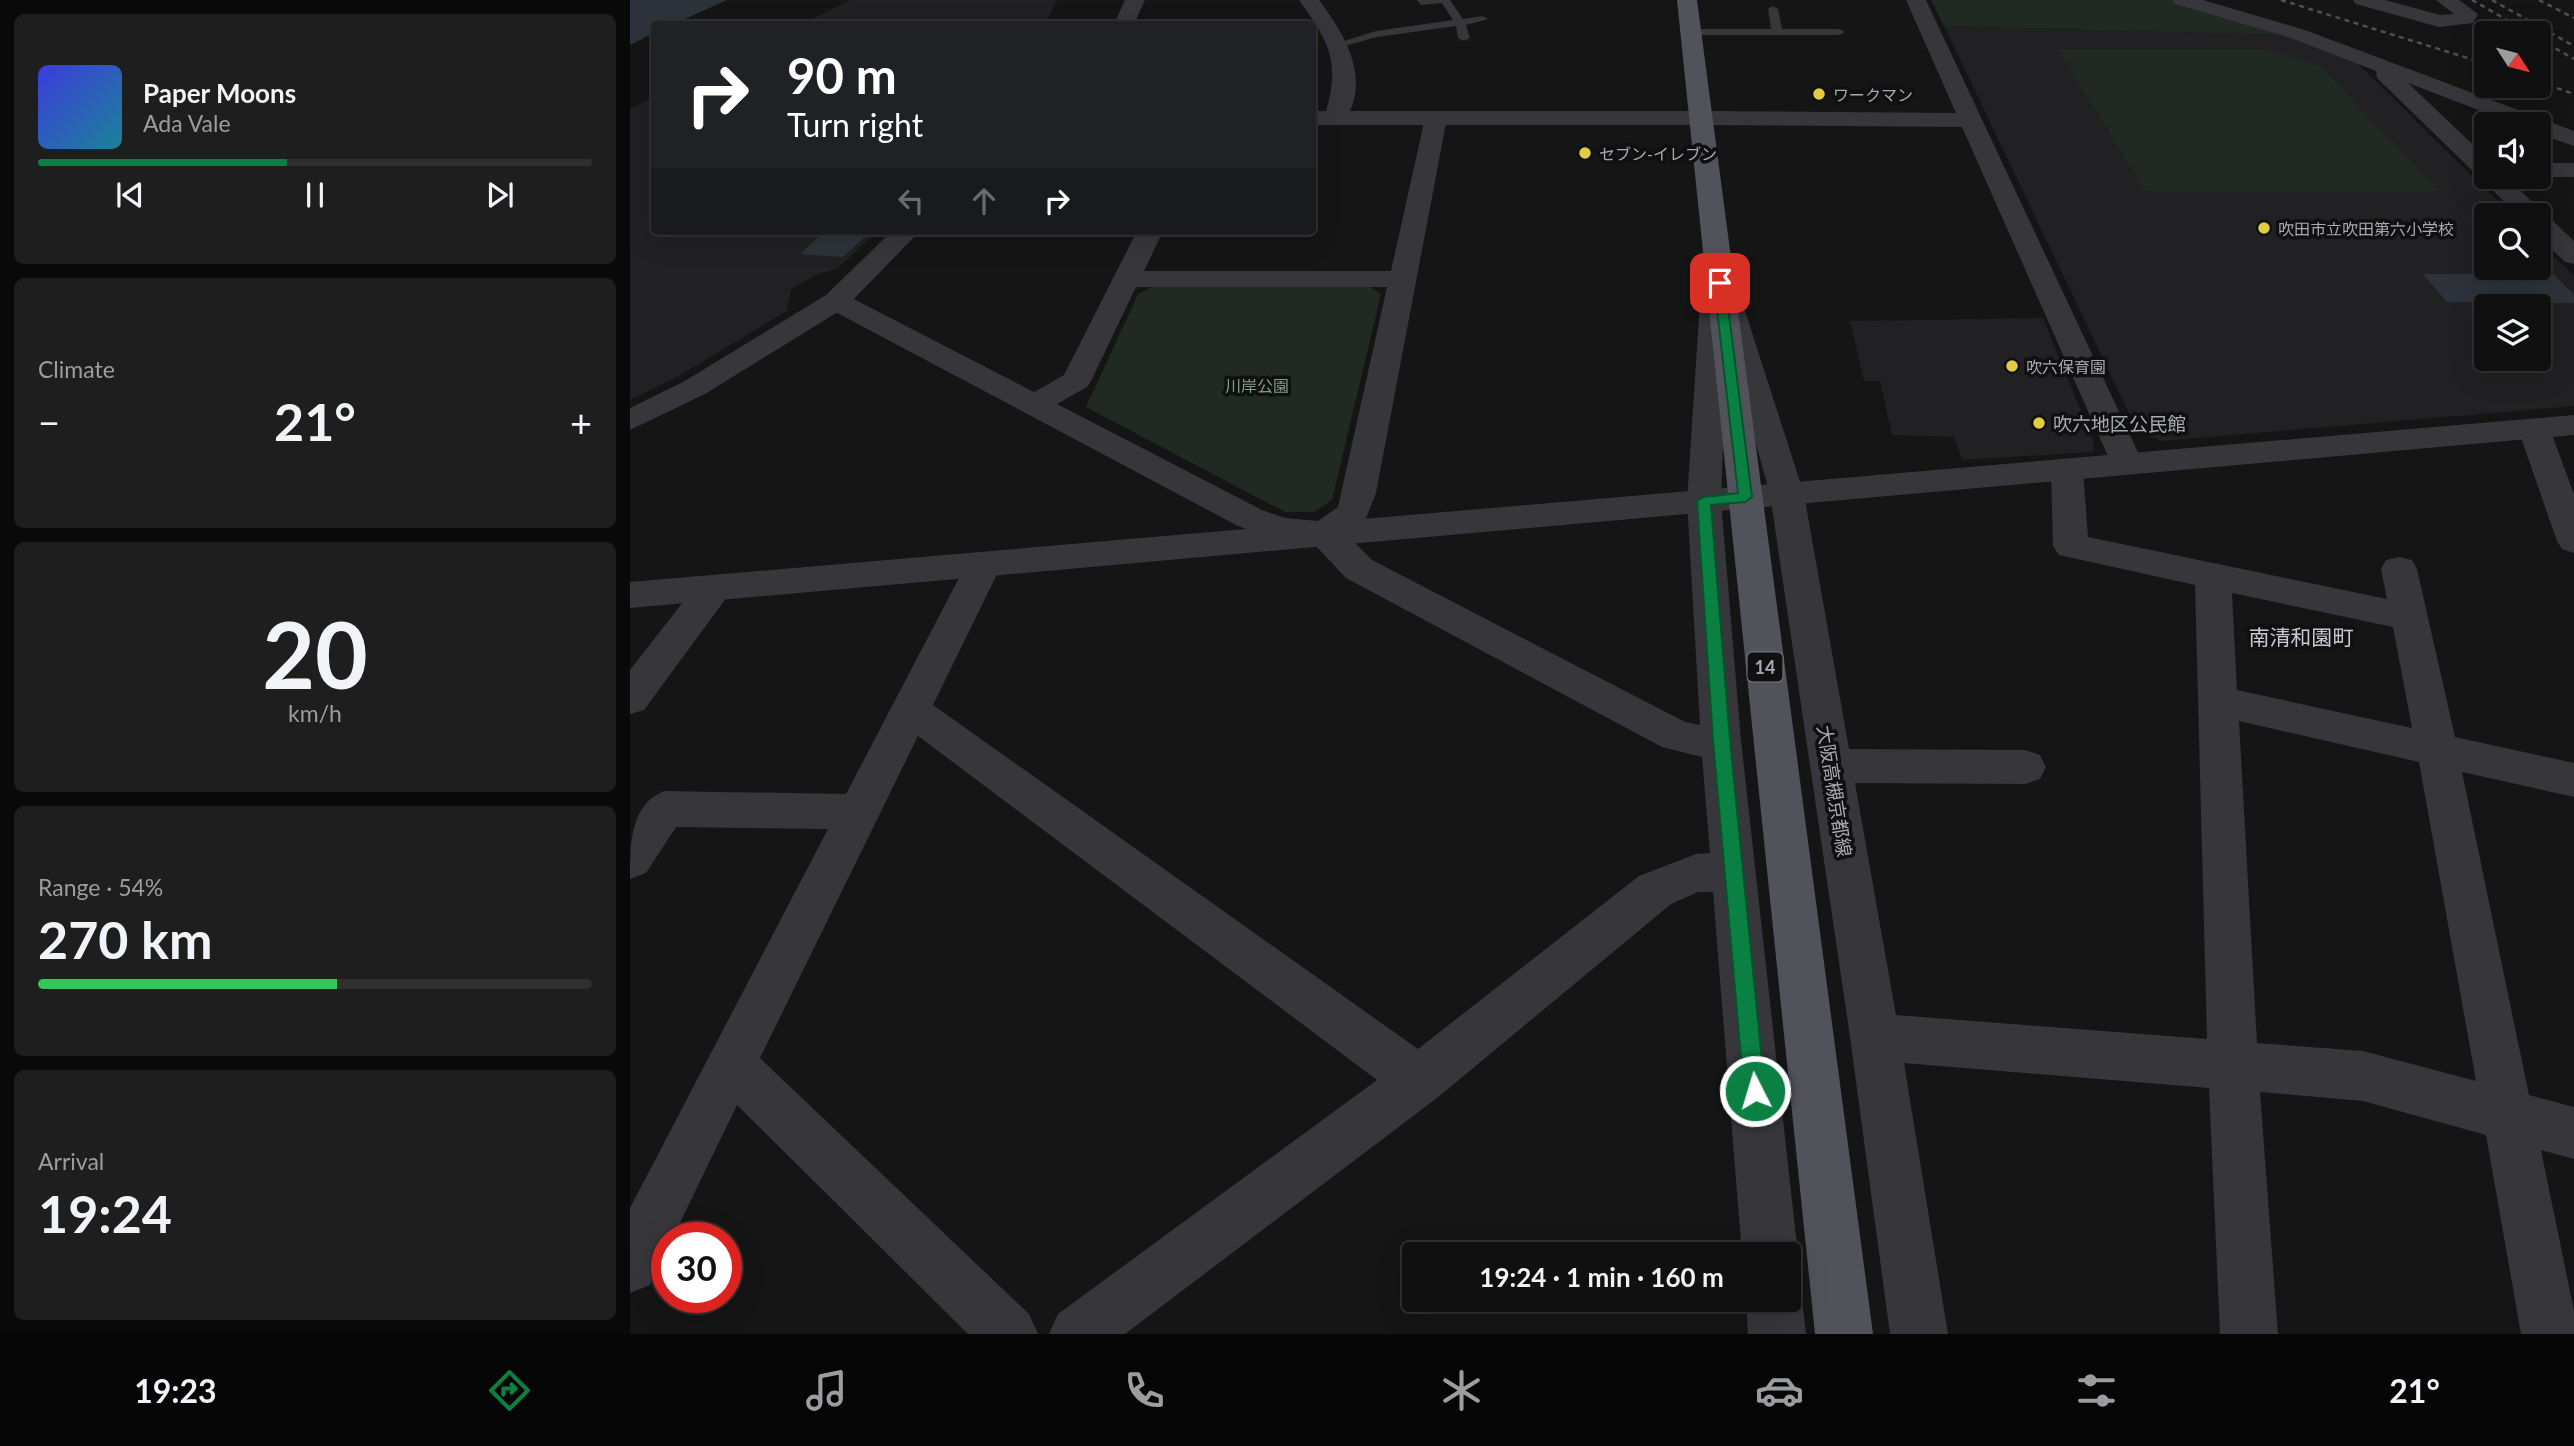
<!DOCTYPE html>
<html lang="en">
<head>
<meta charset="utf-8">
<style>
  :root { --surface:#101010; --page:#1e1e1e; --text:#f1f3f6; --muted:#9c9d9f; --line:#303030; --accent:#0b8043 }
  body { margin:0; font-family:Lato,"Noto Sans JP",sans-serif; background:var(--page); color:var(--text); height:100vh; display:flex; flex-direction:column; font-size:26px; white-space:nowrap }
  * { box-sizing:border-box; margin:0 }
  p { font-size:23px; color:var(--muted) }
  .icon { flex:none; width:38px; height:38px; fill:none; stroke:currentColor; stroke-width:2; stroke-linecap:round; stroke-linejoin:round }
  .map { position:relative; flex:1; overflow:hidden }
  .side { display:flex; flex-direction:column; gap:14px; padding:14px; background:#090909; width:630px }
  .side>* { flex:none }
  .top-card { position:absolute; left:21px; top:21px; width:665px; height:214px; border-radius:7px; box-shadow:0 7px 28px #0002,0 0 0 2px var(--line); background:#202124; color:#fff; overflow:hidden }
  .needle { width:46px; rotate:126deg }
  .buttons { position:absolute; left:1844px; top:21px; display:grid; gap:14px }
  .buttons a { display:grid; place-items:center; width:77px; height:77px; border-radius:7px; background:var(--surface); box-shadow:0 7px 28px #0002,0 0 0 2px var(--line); font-size:35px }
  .speed { position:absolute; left:21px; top:1222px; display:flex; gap:14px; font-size:35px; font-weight:700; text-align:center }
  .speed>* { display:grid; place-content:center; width:91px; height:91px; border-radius:50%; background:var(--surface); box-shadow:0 7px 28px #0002,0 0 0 2px var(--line); line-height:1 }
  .speed .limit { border:10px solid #d22; background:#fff; color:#111 }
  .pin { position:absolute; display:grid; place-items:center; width:60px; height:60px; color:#fff; margin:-30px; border-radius:14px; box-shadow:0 4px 10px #0006 }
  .me { position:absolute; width:77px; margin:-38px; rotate:355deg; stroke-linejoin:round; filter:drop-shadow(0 0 5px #0008) }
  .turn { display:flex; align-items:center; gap:24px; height:147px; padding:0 21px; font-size:32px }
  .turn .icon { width:91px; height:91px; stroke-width:2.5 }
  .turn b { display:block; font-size:49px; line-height:60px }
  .lanes { display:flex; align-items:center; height:66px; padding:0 21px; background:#0003; justify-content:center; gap:35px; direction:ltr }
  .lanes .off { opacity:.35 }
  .big { font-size:52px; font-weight:700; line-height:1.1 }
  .side .tile { flex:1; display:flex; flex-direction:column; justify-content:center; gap:10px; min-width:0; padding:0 24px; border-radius:10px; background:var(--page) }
  .side .dial { align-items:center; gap:0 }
  .dial b { font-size:91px; line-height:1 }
  .song { display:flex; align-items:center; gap:21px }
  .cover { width:84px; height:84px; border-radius:10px; background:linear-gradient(135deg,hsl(240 70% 55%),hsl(190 70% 35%)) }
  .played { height:7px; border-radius:4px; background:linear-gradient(90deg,var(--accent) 45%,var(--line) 45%) }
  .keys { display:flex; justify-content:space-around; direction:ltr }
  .heat { display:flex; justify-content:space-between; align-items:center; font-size:38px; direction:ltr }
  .charge { height:10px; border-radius:5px; background:linear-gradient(90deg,#34c759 54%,var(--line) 0) }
  .trip { position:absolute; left:772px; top:1242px; width:399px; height:70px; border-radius:7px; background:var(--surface); box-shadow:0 7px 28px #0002,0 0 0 2px var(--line); font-weight:700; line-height:70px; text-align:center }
  .tabs { display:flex; height:112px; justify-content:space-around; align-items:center; background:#060606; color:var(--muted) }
  .tabs .icon { width:49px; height:49px }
  .tabs .selected { color:var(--accent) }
  .tabs b { font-size:32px; color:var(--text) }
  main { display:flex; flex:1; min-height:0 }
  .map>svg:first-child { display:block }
  .built { fill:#212123; fill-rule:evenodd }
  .green { fill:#212923 }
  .water { fill:#2e333b }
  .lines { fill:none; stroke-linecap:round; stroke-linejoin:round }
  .service { fill:#36363b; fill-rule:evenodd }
  .minor { fill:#36363b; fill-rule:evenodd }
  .tertiary { fill:#36363b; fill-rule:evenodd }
  .primary { fill:#52525a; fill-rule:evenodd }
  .rail { stroke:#4f5056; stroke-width:2.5; stroke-dasharray:5 4.5; stroke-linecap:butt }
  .route { fill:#0b8043; stroke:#07532c; stroke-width:2 }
  .poi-dot { fill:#e2cc41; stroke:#101011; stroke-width:2.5 }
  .labels { text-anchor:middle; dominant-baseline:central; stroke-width:7; stroke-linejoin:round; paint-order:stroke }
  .far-poi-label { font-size:16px; fill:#a8a9b5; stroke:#101011; text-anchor:start }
  .far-park-label { font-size:16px; fill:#809f88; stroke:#101011 }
  .shield { fill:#101011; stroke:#7a7b84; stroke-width:2 }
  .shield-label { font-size:18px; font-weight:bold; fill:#a8a9b5 }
  .poi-label { font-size:19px; fill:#a8a9b5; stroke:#101011; text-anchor:start }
  .street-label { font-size:19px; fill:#a8a9b5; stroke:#101011 }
  .neighbourhood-label { font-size:21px; fill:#c8c9d2; stroke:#101011 }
</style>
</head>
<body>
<main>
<section class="side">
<div class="tile">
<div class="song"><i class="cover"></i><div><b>Paper Moons</b><p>Ada Vale</p></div></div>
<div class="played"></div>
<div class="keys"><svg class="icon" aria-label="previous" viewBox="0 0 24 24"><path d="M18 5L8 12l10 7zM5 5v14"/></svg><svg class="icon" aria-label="pause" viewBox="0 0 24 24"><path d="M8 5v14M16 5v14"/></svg><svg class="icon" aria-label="next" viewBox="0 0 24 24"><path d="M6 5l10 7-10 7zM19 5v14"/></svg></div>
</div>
<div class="tile"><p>Climate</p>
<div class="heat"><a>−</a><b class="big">21°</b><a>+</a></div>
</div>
<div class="tile dial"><b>20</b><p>km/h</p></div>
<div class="tile"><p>Range · 54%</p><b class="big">270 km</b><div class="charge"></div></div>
<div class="tile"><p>Arrival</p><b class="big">19:24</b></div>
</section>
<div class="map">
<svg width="1944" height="1334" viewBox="0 0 1944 1334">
  <rect width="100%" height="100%" fill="#151516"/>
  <path class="built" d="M220,0H427L415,24H172Z
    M1314,26L1656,35L1723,59L1882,215H1857V268H1909V242L1944,276V406L1533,441L1508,432ZM1857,306H1909V359H1857Z
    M24,97V231H248L207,269L186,275L161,289L157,311L49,376L0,400V109Z
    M1413,318L1464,443L1463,452L1332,460L1324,437L1262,435L1250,381H1234L1220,321Z"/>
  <path class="green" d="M1301,0H1542L1656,35L1314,26Z
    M1428,50H1636L1689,65L1809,191H1515Z
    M526,285H737L751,294L702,500L684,512H655L456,407L508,294Z"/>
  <path class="water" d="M0,0H97L44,24H24V33L0,45Z
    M195,231L240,232L213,257L170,254Z
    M1793,274H1923L1944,295V303L1817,302Z"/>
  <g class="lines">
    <path class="service" d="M787,0H820L833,19L853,16L858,19L836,25L840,38L834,41L828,38L826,26L747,37L711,47L705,44L746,31L823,20L812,3L791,5Z
      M1143,6L1148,9L1152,29H1209L1215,32L1209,35H1061L1055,32L1061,29H1141L1138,9Z"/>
    <path class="minor" d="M495,0H515L504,24H484Z
      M669,0H689C715,35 743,80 713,123L705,125L694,118C711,63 701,45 669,0Z
      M1276,0H1296L1513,463L1509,470L1497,473L1485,470L1481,463L1332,127L1072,125L1061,118L1072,111L1326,113Z
      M1542,0H1573L1675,30L1944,131V146L1909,134V124H1885L1778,83L1857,158V177H1876L1944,241V264L1935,262L1909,237V215H1888L1747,78L1746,71L1661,38L1545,4Z
      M1723,0H1755L1810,15L1824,14L1806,0H1829L1848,14L1843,23L1809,27L1726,4Z
      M806,111L817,118L746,493L735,521L717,535L742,560L1055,722L1070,725L1057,501L1071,286L1075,280L1085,278L1107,286L1174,494L1219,749L1395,750L1410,755L1416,767L1410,779L1395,784L1225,783L1266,1015L1577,1039L1565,585L1429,555L1423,546L1421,470L1425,463L1437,459L1449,463L1453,470L1458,537L1757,599L1751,569L1756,560L1769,557L1782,560L1787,569L1825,737L1944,763V797L1832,772L1899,1095L1944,1107V1159L1911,1150L1944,1311V1334H1891L1856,1135L1733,1101L1630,1092L1648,1334H1590L1579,1088L1274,1063L1318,1334H1260L1220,1037L1140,494L1097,340L1091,501L1111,740L1168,1255L1160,1275L1158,1255H1112L1083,892H1068L1041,904L807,1098L495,1334H419L428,1314L747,1080L288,736L130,1058L399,1314L408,1334H338L107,1105L43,1237H37V1250L20,1285L0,1293V1208L198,829L46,827L16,873L0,879C0,844 0,805 34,791L216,794L340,557L353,554L366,557L371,566L303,705L788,1049L1009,876L1066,854L1080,853L1072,757L1032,747L716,578L685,545L651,541L608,526L196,307L192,301L196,295L206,293L216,295L404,392L434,375L507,231H533L514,271H761L795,118ZM506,287H757L708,507L688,521L655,518L632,510L427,404L457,387L461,381ZM1602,593L1763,627L1782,728L1607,690ZM1609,721L1789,762L1846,1081L1733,1051L1627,1043Z
      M1909,163H1944V177H1907Z
      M1904,419L1915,422L1920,429L1944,494V553L1932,549L1927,541L1888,429L1893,422Z
      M84,575L97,579L102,588L97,597L14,710L0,714V670L71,579Z
      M1158,1278L1164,1280L1172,1300L1176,1334H1118L1116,1300H1158Z"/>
    <path class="tertiary" d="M682,111H1072L1083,118L1072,125H682Z
      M262,231H290L216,307L75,394L0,430V408L53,382L196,295Z
      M1944,415V435L0,608V582Z"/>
    <path class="primary" d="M1047,0H1067L1243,1334H1185Z"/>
    <path class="rail" d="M1651,0L1857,64
      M1842,0L1900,33
      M1862,0L1944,46
      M1909,0L1944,18
      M1909,39L1944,59
      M1909,82L1944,94"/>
  </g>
  <path class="route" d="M1090,280L1095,283L1122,497L1115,502L1081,505L1100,740L1135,1091L1132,1098L1125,1101L1117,1098L1114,1091L1083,740L1067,501L1074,497L1108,493L1084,283Z"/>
  <g class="poi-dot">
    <circle cx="1189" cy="94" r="7"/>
    <circle cx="955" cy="153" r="7"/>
    <circle cx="1634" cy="228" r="7"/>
    <circle cx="1382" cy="366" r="7"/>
    <circle cx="1409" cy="423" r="7"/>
  </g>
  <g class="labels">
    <g class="far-poi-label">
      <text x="1203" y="94">ワークマン</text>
      <text x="969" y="153">セブン-イレブン</text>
      <text x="1648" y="228">吹田市立吹田第六小学校</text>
      <text x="1396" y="366">吹六保育園</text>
    </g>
    <g class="far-park-label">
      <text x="627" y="385">川岸公園</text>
    </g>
    <rect class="shield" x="1117.5" y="652.5" width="35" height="29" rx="5"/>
    <g class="shield-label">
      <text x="1135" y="667">14</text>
    </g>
    <g class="poi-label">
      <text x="1423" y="423">吹六地区公民館</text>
    </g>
    <g class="street-label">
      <text transform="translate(1205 791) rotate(81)">大阪高槻京都線</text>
    </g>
    <g class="neighbourhood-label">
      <text x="1671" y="636">南清和園町</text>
    </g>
  </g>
</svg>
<div class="buttons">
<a><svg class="needle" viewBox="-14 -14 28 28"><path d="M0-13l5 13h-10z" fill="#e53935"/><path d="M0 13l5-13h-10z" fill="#9c9d9f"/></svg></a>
<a><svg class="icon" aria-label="sound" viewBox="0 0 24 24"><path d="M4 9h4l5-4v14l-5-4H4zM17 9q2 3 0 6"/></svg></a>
<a><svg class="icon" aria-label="search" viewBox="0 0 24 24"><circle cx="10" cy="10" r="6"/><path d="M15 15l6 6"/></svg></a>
<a><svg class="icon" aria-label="layers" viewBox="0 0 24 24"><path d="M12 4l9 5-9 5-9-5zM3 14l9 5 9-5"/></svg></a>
</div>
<div class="speed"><div class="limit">30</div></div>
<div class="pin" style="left:1090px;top:283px;background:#d93025"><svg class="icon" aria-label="arrive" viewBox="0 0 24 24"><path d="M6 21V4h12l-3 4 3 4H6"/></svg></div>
<svg class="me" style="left:1125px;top:1091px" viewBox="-20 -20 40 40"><circle r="17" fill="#0b8043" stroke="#fff" stroke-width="3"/><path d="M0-11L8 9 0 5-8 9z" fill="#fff"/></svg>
<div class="trip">19:24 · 1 min · 160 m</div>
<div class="top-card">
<div class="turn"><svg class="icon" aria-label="right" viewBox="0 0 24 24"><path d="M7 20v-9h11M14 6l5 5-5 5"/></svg><div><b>90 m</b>Turn right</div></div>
<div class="lanes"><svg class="icon off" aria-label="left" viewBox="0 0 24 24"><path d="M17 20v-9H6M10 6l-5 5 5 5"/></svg><svg class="icon off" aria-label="ahead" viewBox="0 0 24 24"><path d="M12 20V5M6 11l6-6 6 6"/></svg><svg class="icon" aria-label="right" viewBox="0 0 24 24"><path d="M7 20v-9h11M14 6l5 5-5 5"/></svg></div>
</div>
</div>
</main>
<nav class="tabs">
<b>19:23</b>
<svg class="icon selected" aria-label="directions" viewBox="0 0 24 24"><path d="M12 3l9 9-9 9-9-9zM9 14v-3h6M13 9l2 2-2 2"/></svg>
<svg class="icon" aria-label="music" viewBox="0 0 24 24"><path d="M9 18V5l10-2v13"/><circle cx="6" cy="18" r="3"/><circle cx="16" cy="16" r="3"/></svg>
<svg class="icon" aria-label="phone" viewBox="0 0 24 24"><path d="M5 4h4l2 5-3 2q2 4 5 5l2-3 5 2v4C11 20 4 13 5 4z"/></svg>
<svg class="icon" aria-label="climate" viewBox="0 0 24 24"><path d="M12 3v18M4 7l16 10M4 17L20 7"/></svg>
<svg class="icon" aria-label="car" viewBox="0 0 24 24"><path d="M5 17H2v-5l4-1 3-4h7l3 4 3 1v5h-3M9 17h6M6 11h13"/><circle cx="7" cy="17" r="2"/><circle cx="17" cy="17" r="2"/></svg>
<svg class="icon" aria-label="filters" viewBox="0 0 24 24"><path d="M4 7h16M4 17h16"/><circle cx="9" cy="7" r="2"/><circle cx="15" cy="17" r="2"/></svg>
<b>21°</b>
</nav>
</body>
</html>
